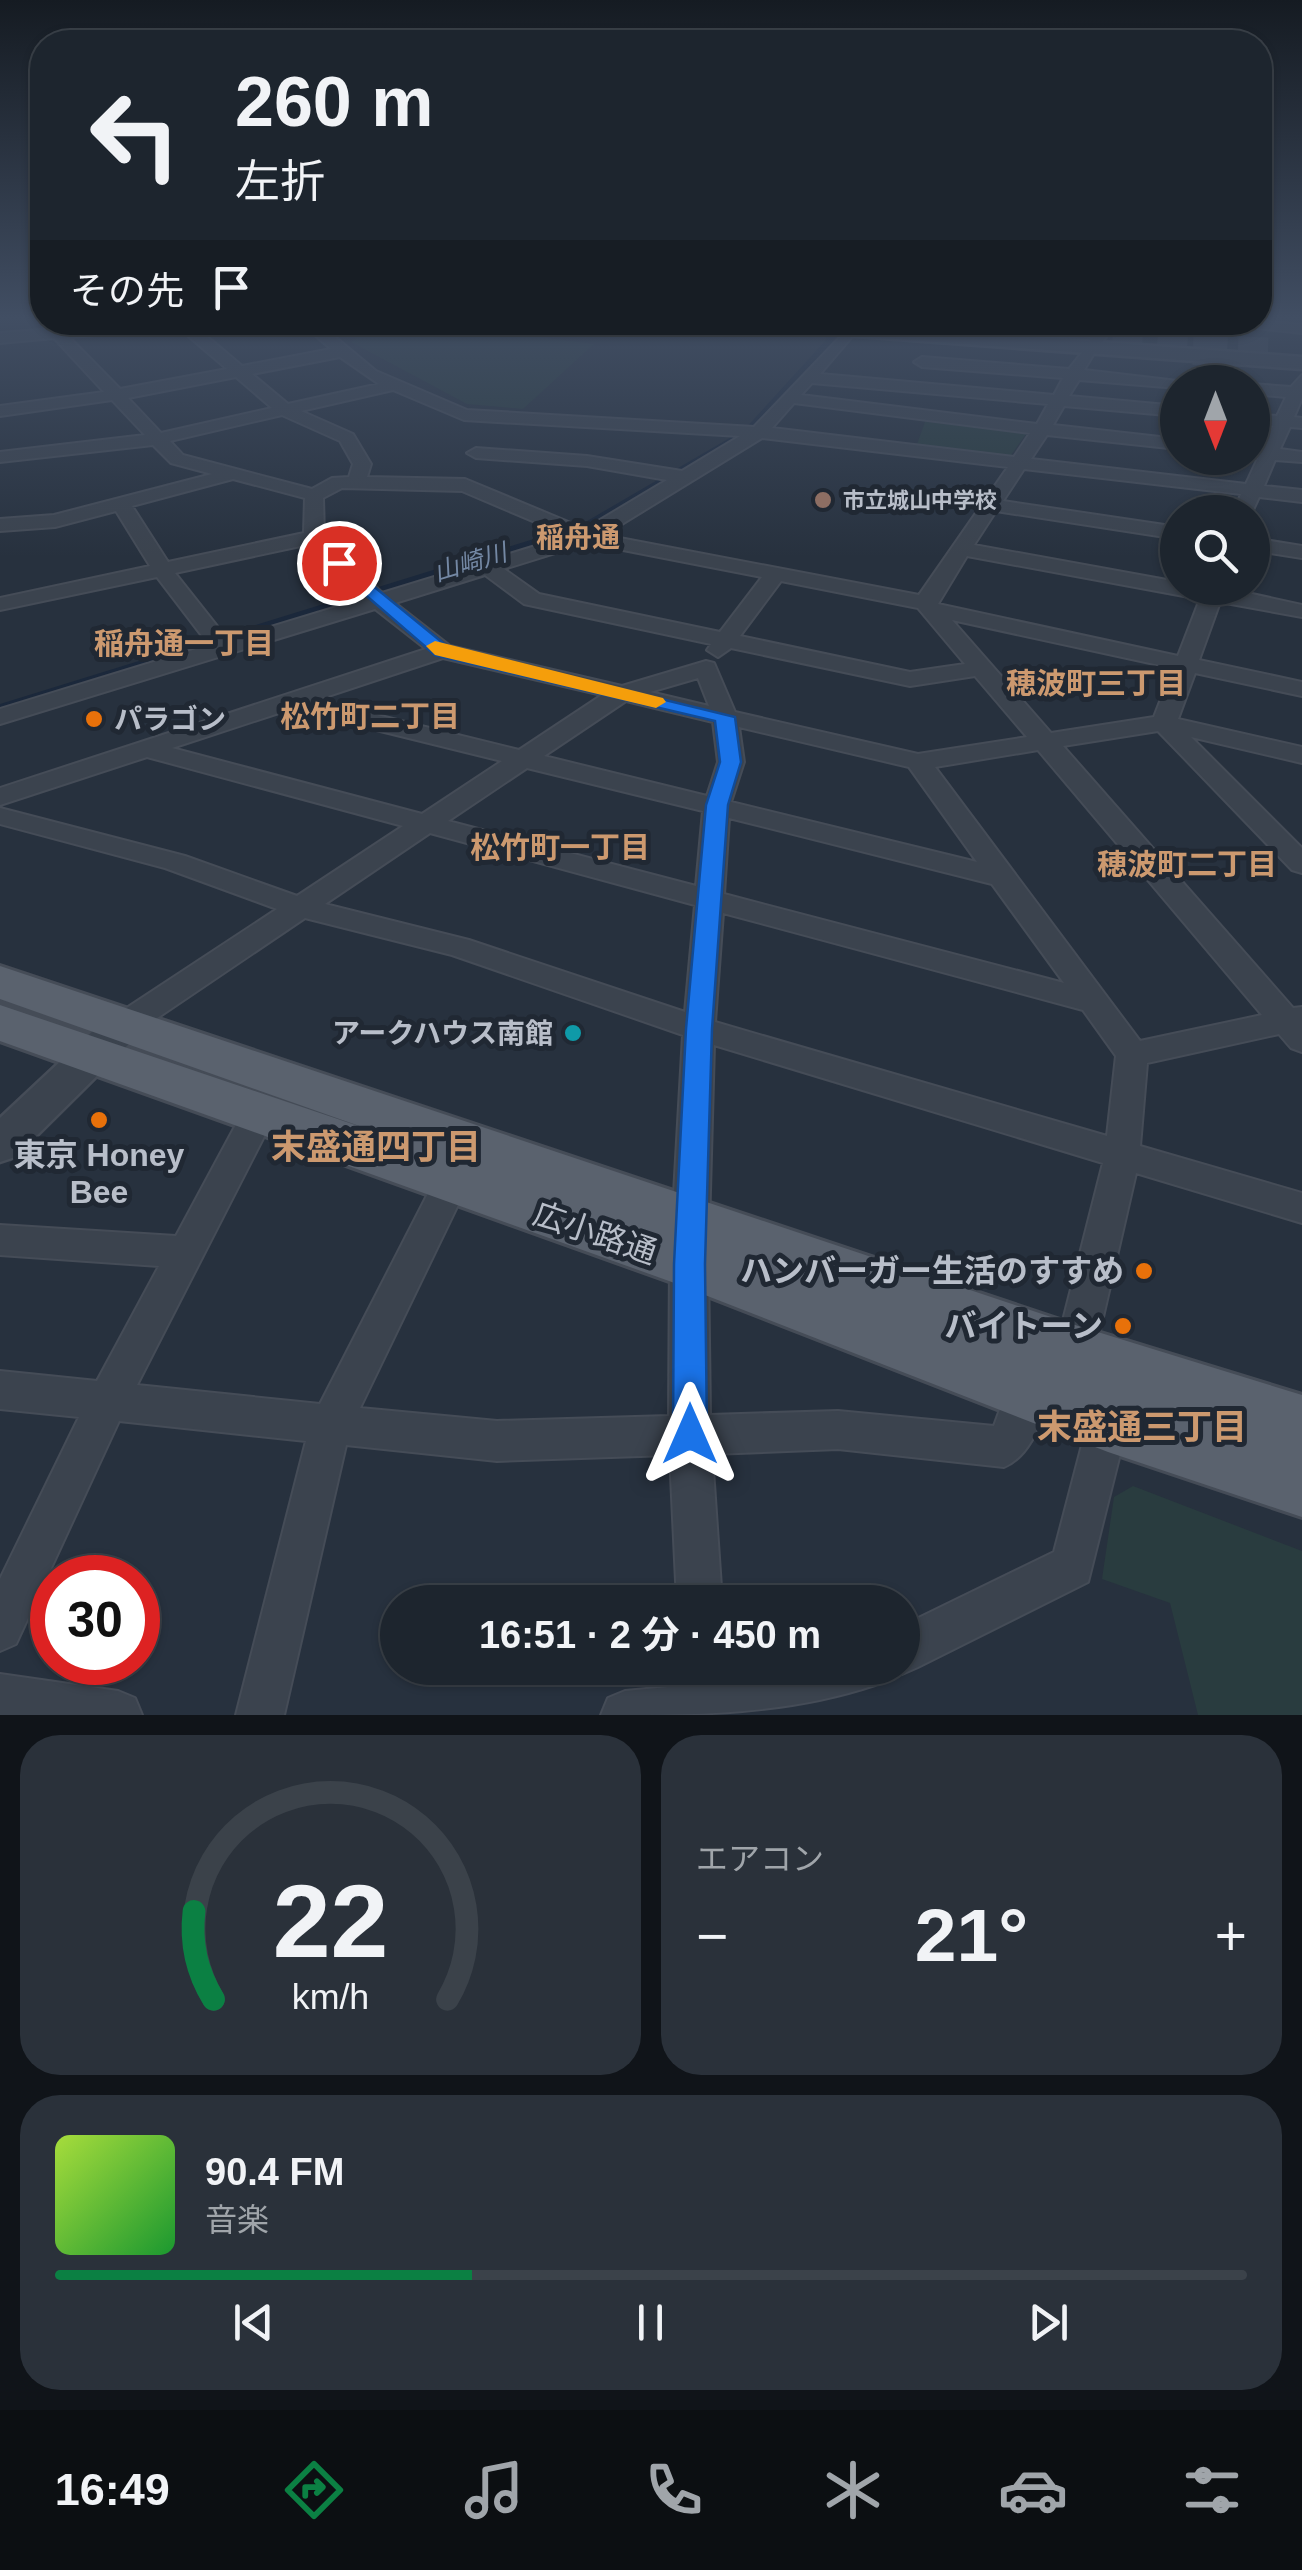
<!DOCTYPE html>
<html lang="ja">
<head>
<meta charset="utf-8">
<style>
  :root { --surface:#1d252e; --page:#2a313a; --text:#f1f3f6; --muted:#a0a5aa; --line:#3b424a; --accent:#0b8043 }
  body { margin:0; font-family:Helvetica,"Noto Sans JP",sans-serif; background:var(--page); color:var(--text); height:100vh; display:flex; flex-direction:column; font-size:38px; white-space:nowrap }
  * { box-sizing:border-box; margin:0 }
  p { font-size:32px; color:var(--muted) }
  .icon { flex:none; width:55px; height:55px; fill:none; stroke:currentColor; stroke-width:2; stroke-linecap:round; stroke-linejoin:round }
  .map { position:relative; height:1715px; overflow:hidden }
  .panel { display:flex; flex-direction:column; gap:20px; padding:20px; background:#101419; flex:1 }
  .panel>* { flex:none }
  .banner { position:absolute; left:30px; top:30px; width:1242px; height:305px; border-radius:40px; box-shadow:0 2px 8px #0004,0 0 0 2px var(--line); background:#1d252e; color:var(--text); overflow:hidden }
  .needle { width:65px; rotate:180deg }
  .fabs { position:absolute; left:1160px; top:365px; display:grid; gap:20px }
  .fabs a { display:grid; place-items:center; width:110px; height:110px; border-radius:50%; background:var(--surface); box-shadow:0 2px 8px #0004,0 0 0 2px var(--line); font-size:50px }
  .speed { position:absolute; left:30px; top:1555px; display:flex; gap:20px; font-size:50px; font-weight:700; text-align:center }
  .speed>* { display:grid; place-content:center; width:130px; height:130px; border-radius:50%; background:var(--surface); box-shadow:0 2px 8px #0004,0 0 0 2px var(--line); line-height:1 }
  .speed .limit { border:15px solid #d22; background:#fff; color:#111 }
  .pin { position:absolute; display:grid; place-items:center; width:85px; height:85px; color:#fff; margin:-42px; border:5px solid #fff; border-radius:50%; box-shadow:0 2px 10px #0007 }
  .me { position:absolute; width:110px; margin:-55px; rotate:0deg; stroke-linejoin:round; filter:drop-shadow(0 0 8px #0008) }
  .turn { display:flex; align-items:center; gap:35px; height:210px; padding:0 40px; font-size:45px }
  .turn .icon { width:130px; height:130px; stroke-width:2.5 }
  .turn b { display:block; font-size:70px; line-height:85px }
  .then { display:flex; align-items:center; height:95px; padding:0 40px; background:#0003; gap:20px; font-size:38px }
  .big { font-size:75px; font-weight:700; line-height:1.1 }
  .panel .card { flex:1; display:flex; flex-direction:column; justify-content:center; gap:15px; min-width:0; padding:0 35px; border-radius:40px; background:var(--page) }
  .panel .dial { align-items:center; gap:0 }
  .dial svg { height:260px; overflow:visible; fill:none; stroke:var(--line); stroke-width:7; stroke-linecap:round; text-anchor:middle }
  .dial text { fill:var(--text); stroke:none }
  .song { display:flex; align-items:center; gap:30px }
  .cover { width:120px; height:120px; border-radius:15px; background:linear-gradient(135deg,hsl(80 70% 55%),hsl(130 70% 35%)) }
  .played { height:10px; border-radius:5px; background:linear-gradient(90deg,var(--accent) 35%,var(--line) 35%) }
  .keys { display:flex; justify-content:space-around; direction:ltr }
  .heat { display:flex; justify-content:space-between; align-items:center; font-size:55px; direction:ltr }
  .panel .tiles { flex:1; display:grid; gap:20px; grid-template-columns:1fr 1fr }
  .card:last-child { grid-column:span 2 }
  .trip { position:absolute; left:380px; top:1585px; width:540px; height:100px; border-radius:50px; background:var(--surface); box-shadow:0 2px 8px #0004,0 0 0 2px var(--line); font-weight:700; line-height:100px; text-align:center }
  .tabs { display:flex; height:160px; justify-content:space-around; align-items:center; background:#0c0f12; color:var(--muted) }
  .tabs .icon { width:70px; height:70px }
  .tabs .on { color:var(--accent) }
  .tabs b { font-size:45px; color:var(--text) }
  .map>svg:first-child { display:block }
  .green { fill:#293c3f }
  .water { fill:#1b283b }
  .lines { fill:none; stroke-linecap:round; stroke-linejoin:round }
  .motorway-tunnel { stroke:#3d4653; stroke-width:30; stroke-dasharray:30 15; stroke-linecap:butt }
  .minor-casing { stroke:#454c57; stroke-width:4 }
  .tertiary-casing { stroke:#454c57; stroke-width:5 }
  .primary-casing { stroke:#454c57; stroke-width:6 }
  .minor { fill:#3b434e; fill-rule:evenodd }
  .tertiary { fill:#3b434e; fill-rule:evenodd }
  .primary { fill:#5a626e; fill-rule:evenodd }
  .route { fill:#1a73e8; stroke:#114b97; stroke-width:2.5 }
  .slow { fill:#f59e0b }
  .education-dot { fill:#8d6e63; stroke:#202833; stroke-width:4 }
  .food-dot { fill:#e8710a; stroke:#202833; stroke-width:4 }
  .culture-dot { fill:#0f9aa8; stroke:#202833; stroke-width:4 }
  .labels { text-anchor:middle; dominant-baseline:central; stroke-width:10; stroke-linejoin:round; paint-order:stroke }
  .far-poi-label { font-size:22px; font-weight:bold; fill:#b8bec9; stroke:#202833; text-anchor:start }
  .far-water-label { font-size:25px; font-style:italic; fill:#7488a4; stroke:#202833 }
  .far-quarter-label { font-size:28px; font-weight:bold; fill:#cc996f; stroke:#202833 }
  .poi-label { font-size:28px; font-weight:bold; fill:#b8bec9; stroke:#202833; text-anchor:start }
  .neighbourhood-label { font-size:30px; font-weight:bold; fill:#cc996f; stroke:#202833 }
  .near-poi-label { font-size:32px; font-weight:bold; fill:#b8bec9; stroke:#202833; text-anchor:end }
  .near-street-label { font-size:32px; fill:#b8bec9; stroke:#202833 }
  .near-neighbourhood-label { font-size:35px; font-weight:bold; fill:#cc996f; stroke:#202833 }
</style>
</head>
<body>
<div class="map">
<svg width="1302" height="1715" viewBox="0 0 1302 1715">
  <rect width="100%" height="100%" fill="#27313e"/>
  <path class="green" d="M432,322V323L594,344L523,409L467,404L351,342L380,323Z
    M926,419L1028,431L1009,458L916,447Z
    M1133,1486L1302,1551V1715H1198L1170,1603L1102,1579L1114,1497Z"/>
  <path class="water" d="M832,323H843L825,355L757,429L568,539L0,713V704L582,524L745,429L825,341Z"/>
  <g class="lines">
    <path class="motorway-tunnel" d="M843,322L1227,350
      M1193,350L1282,353"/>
    <g class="minor-casing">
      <path id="minor" d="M1260,321L1302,325V333L1204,322Z
        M146,322H205L197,328L242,366L331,349L300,322H317L376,371L467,410L754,427L848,329L855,333L820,374L1054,395L1063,378L922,367L914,362L922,357L1069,369L1088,345L1096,350L1084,370L1186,382H1178V388L1079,380L1069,396L1178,406V416L1064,406L1053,425L1178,439V449L1047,435L1031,459L1246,484L1258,458L1252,457V447L1263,448L1273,426L1252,424V414L1277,416L1286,397L1252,394V384L1291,387L1302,375V398L1294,417L1302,418V428L1290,427L1280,449L1302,452V462L1275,460L1264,486L1302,490V502L1259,497L1252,512H1234L1241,494L1024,469L1003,501L1178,527V539L996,511L974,545L1178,582V588H1225L1302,605V617L1220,602L1199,660L1302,682V696L1195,673L1178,719L1302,747V763L1191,737L1302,848V873L1292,870L1158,731L1063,746L1293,1008L1302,1007V1052L1291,1048L1279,1034L1147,1063L1140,1146L1302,1193V1223L1136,1173L1095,1352L1089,1365L1075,1370L1061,1365L1055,1352L1103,1163L714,1045L708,1264L710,1415L838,1411L994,1426L1011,1379L1025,1373L1039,1379C1052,1407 1033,1455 1004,1467L838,1449L712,1454L722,1602H677L670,1455L497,1461L346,1445L284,1715H236L306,1441L119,1421L16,1644L0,1651V1579L79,1417L0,1409V1371L97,1381L159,1266L0,1255V1225L176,1236L246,1106L258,1102L270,1106L275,1115L137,1385L320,1404L438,1174L450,1170L462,1174L468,1184L360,1408L497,1421L669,1416L670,1264L683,1035L452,955L305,918L135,1033H113L108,1025L113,1017L277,909L165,868L0,824V808L185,856L297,896L403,826L147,757L0,805V788L426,649L375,609L0,724V709L209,645L157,577L0,610V598L150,566L116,511L55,527L0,531V519L54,515L212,474L171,463L153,445L0,462V452L145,435L112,400L0,416V406L104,392L54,338L0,343V333ZM180,329L227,369L120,389L69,337ZM340,357L379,384L288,404L252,374ZM236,377L272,408L161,433L128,398ZM812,383L1048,404L1037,424L801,395ZM393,390L464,420L740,436L682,471L587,456L476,448L467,453L476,458L587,466L667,480L585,529L465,479L367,477L371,464L353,434L301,411ZM794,403L1030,433L1014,457L772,428ZM282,415L340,441L353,464L349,477L332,478L312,489L183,455L170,441ZM762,438L1008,467L919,595L604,535ZM233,479L305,498L304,533L168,562L132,506ZM342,488L462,491L568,536L382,593L324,536L323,498ZM587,543L762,577L720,632L539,594L504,569ZM310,544L363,599L228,640L175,573ZM967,556L1200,599L1178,656L938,604ZM485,575L524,604L711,644L707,650L718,657L731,648L910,686L975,676L1027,737L918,754L735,712L714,663L706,661L622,686L450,646L395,603ZM781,581L918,608L965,664L910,672L740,636ZM952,620L1173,668L1154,717L1051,733ZM443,658L602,695L519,750L316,700ZM698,678L709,706L650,692ZM626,701L713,722L718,762L707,796L544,756ZM291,709L502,761L422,814L172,748ZM739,727L909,767L977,862L731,802L744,762ZM1038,750L1262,1015L1140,1041L935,767ZM527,768L703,811L696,886L448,821ZM729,818L992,884L1064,983L724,894ZM430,833L695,905L685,1012L469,940L325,904ZM723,913L1083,1010L1116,1056L1107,1136L715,1022Z
        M936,322H950V329L938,332Z
        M1103,322H1118L1102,342H1092L1089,339Z
        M1252,538L1302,546V558L1252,550Z
        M1108,1403L1122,1408L1128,1422L1088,1582L918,1667L902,1674L886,1668H902V1626L1054,1552L1088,1422L1094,1408Z
        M679,1668H725L726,1678L767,1668H881L875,1685C785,1715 696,1715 601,1715L608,1698L625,1691L679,1686Z
        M0,1674L118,1691L135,1698L142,1715H0Z"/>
    </g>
    <g class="tertiary-casing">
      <path id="tertiary" d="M738,322H831L1302,357V369L747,328Z
        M124,1011L138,1015L144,1025L138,1035L15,1157L0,1162V1118L110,1015Z"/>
    </g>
    <g class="primary-casing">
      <path id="primary" d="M0,966L1075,1325L1302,1395V1517L1108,1452L669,1281L0,1041V1005L382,1134L0,999Z"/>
    </g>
    <use href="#minor" class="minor"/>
    <use href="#tertiary" class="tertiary"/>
    <use href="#primary" class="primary"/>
  </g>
  <linearGradient id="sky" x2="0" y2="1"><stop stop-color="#151b22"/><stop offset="0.57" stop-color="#414e63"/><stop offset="1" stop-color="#414e63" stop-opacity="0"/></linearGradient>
  <rect width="1302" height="557" fill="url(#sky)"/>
  <path class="route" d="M339,558L448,647L735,717L741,762L728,805L712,1029L705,1264L707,1434L702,1445L690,1450L678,1445L673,1434L674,1264L686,1029L706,805L720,762L715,721L435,655L333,567L331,563Z"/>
  <path class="slow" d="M435,641L663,698L666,702L656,708L435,655L426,646Z"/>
  <circle class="education-dot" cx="823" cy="500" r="10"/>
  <g class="food-dot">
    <circle cx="94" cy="719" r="10"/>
    <circle cx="99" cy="1120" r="10"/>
    <circle cx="1144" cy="1271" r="10"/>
    <circle cx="1123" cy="1326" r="10"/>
  </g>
  <circle class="culture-dot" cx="573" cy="1033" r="10"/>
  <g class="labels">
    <g class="far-poi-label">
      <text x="843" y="500">市立城山中学校</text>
    </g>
    <g class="far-water-label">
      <text transform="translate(470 562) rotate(-17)">山崎川</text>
    </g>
    <g class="far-quarter-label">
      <text x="578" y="537">稲舟通</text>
    </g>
    <g class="poi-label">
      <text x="114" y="719">パラゴン</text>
      <text x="553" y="1033" text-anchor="end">アークハウス南館</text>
    </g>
    <g class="neighbourhood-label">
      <text x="184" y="643">稲舟通一丁目</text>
      <text x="1096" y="683">穂波町三丁目</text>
      <text x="370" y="716">松竹町二丁目</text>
      <text x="560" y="847">松竹町一丁目</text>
      <text x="1187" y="864">穂波町二丁目</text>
    </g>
    <g class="near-poi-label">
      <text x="99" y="1155" text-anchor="middle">東京 Honey<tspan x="99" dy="37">Bee</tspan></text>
      <text x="1124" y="1271">ハンバーガー生活のすすめ</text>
      <text x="1103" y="1326">バイトーン</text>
    </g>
    <g class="near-street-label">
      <text transform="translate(595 1233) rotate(19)">広小路通</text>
    </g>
    <g class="near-neighbourhood-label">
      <text x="376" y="1146">末盛通四丁目</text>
      <text x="1142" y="1426">末盛通三丁目</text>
    </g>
  </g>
</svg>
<div class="fabs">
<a><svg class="needle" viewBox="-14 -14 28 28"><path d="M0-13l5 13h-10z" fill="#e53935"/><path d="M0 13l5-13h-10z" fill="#a0a5aa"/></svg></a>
<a><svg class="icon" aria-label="search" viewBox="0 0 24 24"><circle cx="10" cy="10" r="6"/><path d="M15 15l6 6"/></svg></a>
</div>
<div class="speed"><div class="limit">30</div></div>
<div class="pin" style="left:339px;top:563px;background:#d93025"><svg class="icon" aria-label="arrive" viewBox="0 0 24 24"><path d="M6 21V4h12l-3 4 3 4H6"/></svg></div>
<svg class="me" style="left:690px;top:1434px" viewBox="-20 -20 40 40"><path d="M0-17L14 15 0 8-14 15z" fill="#1a73e8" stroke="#fff" stroke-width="4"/></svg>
<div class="trip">16:51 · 2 分 · 450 m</div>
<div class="banner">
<div class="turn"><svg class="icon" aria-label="left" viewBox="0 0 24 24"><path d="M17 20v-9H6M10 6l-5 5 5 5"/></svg><div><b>260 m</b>左折</div></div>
<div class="then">その先<svg class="icon" aria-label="arrive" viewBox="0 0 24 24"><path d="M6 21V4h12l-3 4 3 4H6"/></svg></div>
</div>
</div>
<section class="panel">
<div class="tiles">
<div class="card dial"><svg viewBox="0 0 100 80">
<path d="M14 69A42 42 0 1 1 86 69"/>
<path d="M14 69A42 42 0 0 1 8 42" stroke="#0b8043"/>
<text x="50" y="56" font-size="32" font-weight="700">22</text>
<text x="50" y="72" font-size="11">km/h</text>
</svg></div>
<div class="card"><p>エアコン</p>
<div class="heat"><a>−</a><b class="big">21°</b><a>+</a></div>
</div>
<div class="card">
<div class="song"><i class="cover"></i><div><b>90.4 FM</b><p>音楽</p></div></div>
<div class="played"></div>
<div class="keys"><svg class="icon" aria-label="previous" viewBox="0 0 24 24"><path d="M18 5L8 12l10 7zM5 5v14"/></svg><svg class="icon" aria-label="pause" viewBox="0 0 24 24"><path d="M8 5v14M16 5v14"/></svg><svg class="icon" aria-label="next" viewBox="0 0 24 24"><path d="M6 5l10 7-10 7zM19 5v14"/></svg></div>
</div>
</div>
</section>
<nav class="tabs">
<b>16:49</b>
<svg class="icon on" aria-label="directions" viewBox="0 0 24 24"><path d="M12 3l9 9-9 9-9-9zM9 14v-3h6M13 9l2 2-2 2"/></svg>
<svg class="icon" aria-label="music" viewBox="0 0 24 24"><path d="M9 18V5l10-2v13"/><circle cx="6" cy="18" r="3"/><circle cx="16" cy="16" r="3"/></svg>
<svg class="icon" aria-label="phone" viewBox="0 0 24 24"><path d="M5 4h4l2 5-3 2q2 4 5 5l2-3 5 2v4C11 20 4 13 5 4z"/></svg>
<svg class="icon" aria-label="climate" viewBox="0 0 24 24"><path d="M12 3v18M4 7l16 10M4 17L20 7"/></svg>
<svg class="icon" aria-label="car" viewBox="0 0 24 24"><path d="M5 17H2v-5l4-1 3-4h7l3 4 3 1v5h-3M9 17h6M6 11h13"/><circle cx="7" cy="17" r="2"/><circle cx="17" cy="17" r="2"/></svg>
<svg class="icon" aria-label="filters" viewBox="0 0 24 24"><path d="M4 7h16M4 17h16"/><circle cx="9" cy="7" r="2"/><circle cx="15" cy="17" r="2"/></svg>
</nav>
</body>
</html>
